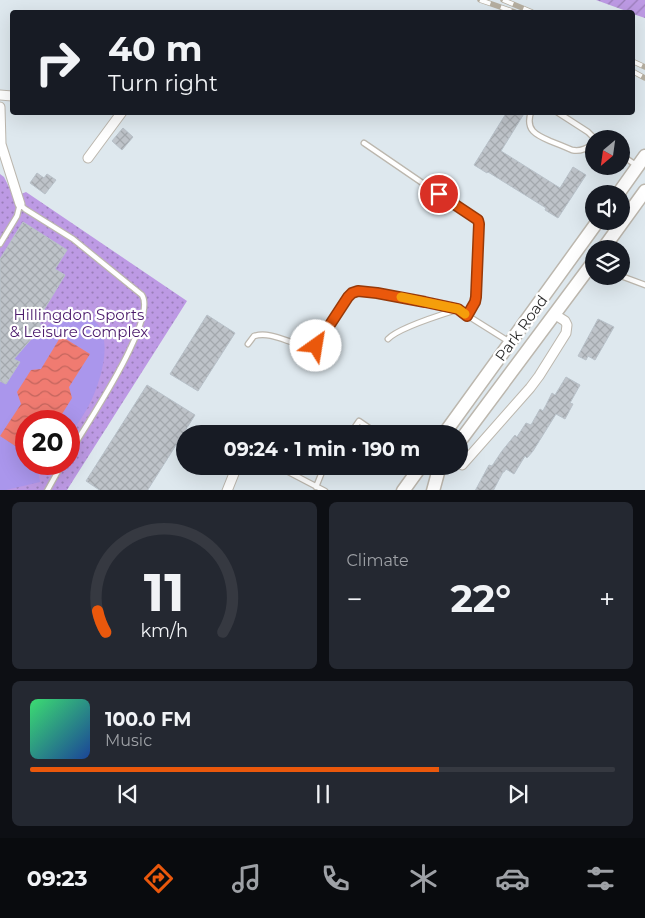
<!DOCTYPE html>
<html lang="en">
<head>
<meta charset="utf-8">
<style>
  :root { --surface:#171b24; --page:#242831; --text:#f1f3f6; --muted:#9ea1a6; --line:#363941; --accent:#ea580c }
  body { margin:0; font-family:Montserrat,sans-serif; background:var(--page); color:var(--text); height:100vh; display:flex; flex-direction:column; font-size:19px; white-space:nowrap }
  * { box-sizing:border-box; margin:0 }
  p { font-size:16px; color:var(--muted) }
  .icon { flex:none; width:28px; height:28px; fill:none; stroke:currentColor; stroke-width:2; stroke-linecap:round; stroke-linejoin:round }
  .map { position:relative; height:490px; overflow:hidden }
  .drawer { display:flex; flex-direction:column; gap:12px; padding:12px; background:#0d0f14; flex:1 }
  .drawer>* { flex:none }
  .banner { position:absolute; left:10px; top:10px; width:625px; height:105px; border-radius:5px; box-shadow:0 5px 20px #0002; background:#171b24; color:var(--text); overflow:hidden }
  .needle { width:32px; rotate:209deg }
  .buttons { position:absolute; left:585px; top:130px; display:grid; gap:10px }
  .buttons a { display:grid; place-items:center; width:45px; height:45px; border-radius:50%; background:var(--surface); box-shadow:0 5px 20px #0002; font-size:25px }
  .speed { position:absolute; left:15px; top:410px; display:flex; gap:10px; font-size:25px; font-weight:700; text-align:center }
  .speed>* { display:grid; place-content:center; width:65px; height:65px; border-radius:50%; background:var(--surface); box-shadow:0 5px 20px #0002; line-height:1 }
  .speed .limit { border:8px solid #d22; background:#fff; color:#111 }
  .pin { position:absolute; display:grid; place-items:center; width:42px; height:42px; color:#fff; margin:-21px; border:2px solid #fff; border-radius:50%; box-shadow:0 1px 5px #0007 }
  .me { position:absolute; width:55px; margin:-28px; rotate:32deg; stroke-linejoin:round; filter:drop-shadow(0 0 4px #0008) }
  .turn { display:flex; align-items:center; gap:18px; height:105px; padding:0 15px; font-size:22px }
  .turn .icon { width:65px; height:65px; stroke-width:2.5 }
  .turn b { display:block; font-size:35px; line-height:42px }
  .big { font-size:38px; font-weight:700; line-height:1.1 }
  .drawer .card { flex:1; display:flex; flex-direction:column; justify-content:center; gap:8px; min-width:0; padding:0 18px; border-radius:8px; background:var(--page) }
  .drawer .dial { align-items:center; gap:0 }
  .dial svg { height:130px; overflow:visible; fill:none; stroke:var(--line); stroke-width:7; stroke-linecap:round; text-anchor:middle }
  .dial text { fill:var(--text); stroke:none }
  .song { display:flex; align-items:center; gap:15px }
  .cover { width:60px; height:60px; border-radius:8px; background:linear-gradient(135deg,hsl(140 70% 55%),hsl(220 70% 35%)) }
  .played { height:5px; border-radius:2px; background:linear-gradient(90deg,var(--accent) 70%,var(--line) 70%) }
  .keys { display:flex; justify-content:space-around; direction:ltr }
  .heat { display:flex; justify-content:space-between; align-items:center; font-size:28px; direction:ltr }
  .drawer .tiles { flex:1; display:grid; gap:12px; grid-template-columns:1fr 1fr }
  .card:last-child { grid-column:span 2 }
  .trip { position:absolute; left:176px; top:425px; width:292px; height:50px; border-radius:25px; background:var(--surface); box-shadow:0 5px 20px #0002; font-weight:700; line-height:50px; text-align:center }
  .tabs { display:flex; height:80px; justify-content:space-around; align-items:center; background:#090b0e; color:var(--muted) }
  .tabs .icon { width:35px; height:35px }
  .tabs .selected { color:var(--accent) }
  .tabs b { font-size:22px; color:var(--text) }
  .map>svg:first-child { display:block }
  .park { fill:url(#park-dots); fill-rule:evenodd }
  .garden { fill:url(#garden-furrows) }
  .pitch { fill:#aa96ec }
  .water { fill:url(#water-waves) }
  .building { fill:url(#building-cross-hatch); stroke:#b8c1c9 }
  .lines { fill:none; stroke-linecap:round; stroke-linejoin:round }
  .service-casing { stroke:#bcb7ae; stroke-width:7 }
  .minor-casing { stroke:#bcb7ae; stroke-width:11 }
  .secondary-casing { stroke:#bcb7ae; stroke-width:15 }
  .service { stroke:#fff; stroke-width:4.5 }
  .minor { stroke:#fff; stroke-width:9 }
  .secondary { stroke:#fff; stroke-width:12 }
  .rail-casing { stroke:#b6afa1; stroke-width:5.5 }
  .rail { stroke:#fff; stroke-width:4; stroke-dasharray:11; stroke-linecap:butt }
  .route-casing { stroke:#983908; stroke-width:12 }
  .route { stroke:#ea580c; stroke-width:9 }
  .slow { stroke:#f59e0b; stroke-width:9 }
  .labels { text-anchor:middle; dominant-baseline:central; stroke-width:4.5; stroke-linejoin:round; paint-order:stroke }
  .park-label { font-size:15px; fill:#4b1a6b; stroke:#fff }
  .street-label { font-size:15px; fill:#2c2c2c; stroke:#fff }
</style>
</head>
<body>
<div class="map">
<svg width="645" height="491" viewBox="0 0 645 491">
  <defs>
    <pattern id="park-dots" width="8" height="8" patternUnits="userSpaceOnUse" patternTransform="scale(1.25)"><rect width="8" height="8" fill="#bd9ae4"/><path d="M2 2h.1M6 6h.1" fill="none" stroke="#9a7eb9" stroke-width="1.8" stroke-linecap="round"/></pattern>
    <pattern id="garden-furrows" width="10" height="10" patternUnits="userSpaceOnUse" patternTransform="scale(1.25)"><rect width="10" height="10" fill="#bd9ae4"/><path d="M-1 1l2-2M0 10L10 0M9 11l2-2" fill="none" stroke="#9a7eb9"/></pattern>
    <pattern id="water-waves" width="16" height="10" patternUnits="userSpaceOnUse" patternTransform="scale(1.25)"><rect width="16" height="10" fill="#f07b71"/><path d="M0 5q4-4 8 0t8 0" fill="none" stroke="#c3655d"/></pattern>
    <pattern id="building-cross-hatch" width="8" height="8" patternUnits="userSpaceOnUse" patternTransform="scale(1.25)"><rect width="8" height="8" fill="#bec3c9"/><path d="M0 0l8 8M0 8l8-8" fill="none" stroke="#a3a8ad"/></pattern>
  </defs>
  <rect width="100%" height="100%" fill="#dee8ee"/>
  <path class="park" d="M0,174L4,177L14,197L26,192L187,301L67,490H0ZM26,421H69V464H26Z"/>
  <path class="garden" d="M596,0H645V18L633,14L632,12H629Z"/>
  <path class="pitch" d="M73,314C120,315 104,372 92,399C86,412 78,424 69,435V421H26V464H37L40,482L6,490L0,491V382L6,384L20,363L14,359C31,340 47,319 73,314Z"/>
  <path class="water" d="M61,336L90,354L69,387L72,398L59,419L47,421H26V453L0,436L21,404L17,392L31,370L41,369Z"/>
  <path class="building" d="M507,112H525L501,151L560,188L573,167L586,175L558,218L545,210L546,208L488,172L487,173L474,165Z
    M123,128L133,137L122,150L112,141Z
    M37,173L44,178L47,174L56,180L45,194L30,183Z
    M23,222L67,250L55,269L65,275L39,318L41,330L32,338L14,359L20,362L6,384L0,381V259Z
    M207,315L235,333L198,391L170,374Z
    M598,319L614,327L595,360L588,356L586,360L578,356Z
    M566,377L580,385L570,403L573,404L565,419L556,414L533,451L527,458L525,456L514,474L506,469L504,472H503L493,491H475L489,465L492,466L502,451L515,435L517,437L526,423L531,425L540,409L543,411L552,393L555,395Z
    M147,385L195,415L147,491H101L86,481Z"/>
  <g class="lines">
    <g class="service-casing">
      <path id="service" d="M531,112C525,130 536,135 550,141C558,144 565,147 572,150C581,152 587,148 594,143
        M557,112L588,132L595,139
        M364,143L478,221L479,226V233L477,297L475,302L467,316
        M621,155L636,165
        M20,204L25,209L73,239L142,295C158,320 84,428 69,454
        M0,244L17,216L20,204
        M621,276L645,285
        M388,339C398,328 440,315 456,310
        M248,344L254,336C275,330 295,349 316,346L348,297L352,293L358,291H365L425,301L457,309L508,341
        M350,434L359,421L375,432
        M277,466L325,491
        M316,487L322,472L326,466
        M47,491L62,464"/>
    </g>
    <g class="minor-casing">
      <path id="minor" d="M0,95L12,96
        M0,107L1,144L20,204
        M88,158L122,112
        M462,465L530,388L539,376L566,333L567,325L565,321L554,314
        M227,491L237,466"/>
    </g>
    <g class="secondary-casing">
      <path id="secondary" d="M618,194L645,156
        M603,249L645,191
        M444,434L598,221
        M460,441L594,261
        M403,491L421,466
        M433,491L439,469L441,466"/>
    </g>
    <use href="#service" class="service"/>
    <use href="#minor" class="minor"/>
    <use href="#secondary" class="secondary"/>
    <g class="rail-casing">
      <path id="rail" d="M480,0L515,12
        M503,0L532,12
        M632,61L645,67
        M632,71L645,78"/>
    </g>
    <use href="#rail" class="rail"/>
  </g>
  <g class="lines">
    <g class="route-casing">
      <path id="route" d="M316,346L348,297L352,293L358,291L377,293L425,302L458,309L467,316L475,302L476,297L479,224L478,220L439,194"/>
    </g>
    <use href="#route" class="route"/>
    <path class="slow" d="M401,297L458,309L465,314"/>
  </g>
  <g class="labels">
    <g class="park-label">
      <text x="79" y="314">Hillingdon Sports<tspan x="79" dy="17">&amp; Leisure Complex</tspan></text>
    </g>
    <g class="street-label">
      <text transform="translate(521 328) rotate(-54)">Park Road</text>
    </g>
  </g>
</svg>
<div class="buttons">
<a><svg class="needle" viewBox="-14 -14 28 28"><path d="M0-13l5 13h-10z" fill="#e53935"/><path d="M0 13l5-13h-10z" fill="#9ea1a6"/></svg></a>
<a><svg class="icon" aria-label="sound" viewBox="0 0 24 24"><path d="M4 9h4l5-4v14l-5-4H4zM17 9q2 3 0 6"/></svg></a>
<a><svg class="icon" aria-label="layers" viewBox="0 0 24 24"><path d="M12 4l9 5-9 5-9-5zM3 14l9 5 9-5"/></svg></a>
</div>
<div class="speed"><div class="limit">20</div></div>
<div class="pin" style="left:439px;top:194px;background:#d93025"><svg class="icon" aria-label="arrive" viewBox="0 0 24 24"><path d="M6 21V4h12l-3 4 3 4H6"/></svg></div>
<svg class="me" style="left:316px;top:346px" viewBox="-20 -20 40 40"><circle r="19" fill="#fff"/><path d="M0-13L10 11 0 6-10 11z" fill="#ea580c"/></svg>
<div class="trip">09:24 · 1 min · 190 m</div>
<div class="banner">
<div class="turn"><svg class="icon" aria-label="right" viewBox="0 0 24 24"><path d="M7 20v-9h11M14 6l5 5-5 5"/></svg><div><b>40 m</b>Turn right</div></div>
</div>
</div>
<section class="drawer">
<div class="tiles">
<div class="card dial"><svg viewBox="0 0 100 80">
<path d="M14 69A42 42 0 1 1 86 69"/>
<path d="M14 69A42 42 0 0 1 9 56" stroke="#ea580c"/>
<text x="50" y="56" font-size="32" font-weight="700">11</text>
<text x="50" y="72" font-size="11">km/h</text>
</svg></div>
<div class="card"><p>Climate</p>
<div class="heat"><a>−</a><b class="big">22°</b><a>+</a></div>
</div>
<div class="card">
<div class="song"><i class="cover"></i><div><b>100.0 FM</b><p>Music</p></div></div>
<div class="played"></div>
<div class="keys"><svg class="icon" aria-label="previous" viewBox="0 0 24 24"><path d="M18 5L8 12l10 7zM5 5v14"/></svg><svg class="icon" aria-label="pause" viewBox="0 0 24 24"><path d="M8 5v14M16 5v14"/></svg><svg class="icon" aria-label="next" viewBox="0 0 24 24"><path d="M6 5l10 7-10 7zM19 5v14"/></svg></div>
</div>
</div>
</section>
<nav class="tabs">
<b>09:23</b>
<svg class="icon selected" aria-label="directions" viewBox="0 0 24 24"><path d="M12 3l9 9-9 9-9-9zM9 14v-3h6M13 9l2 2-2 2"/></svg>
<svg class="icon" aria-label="music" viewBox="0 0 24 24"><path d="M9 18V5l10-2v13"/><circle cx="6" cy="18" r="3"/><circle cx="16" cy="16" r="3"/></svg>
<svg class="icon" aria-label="phone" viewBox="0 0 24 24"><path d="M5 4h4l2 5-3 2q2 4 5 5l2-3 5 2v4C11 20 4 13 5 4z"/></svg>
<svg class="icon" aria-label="climate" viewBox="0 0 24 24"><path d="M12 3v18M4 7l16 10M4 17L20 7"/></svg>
<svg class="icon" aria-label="car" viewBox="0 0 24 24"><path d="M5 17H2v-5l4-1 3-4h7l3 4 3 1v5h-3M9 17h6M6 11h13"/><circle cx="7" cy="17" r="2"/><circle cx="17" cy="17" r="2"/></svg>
<svg class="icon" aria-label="filters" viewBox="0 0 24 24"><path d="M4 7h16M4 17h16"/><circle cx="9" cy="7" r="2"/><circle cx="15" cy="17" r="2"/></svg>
</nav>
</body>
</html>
